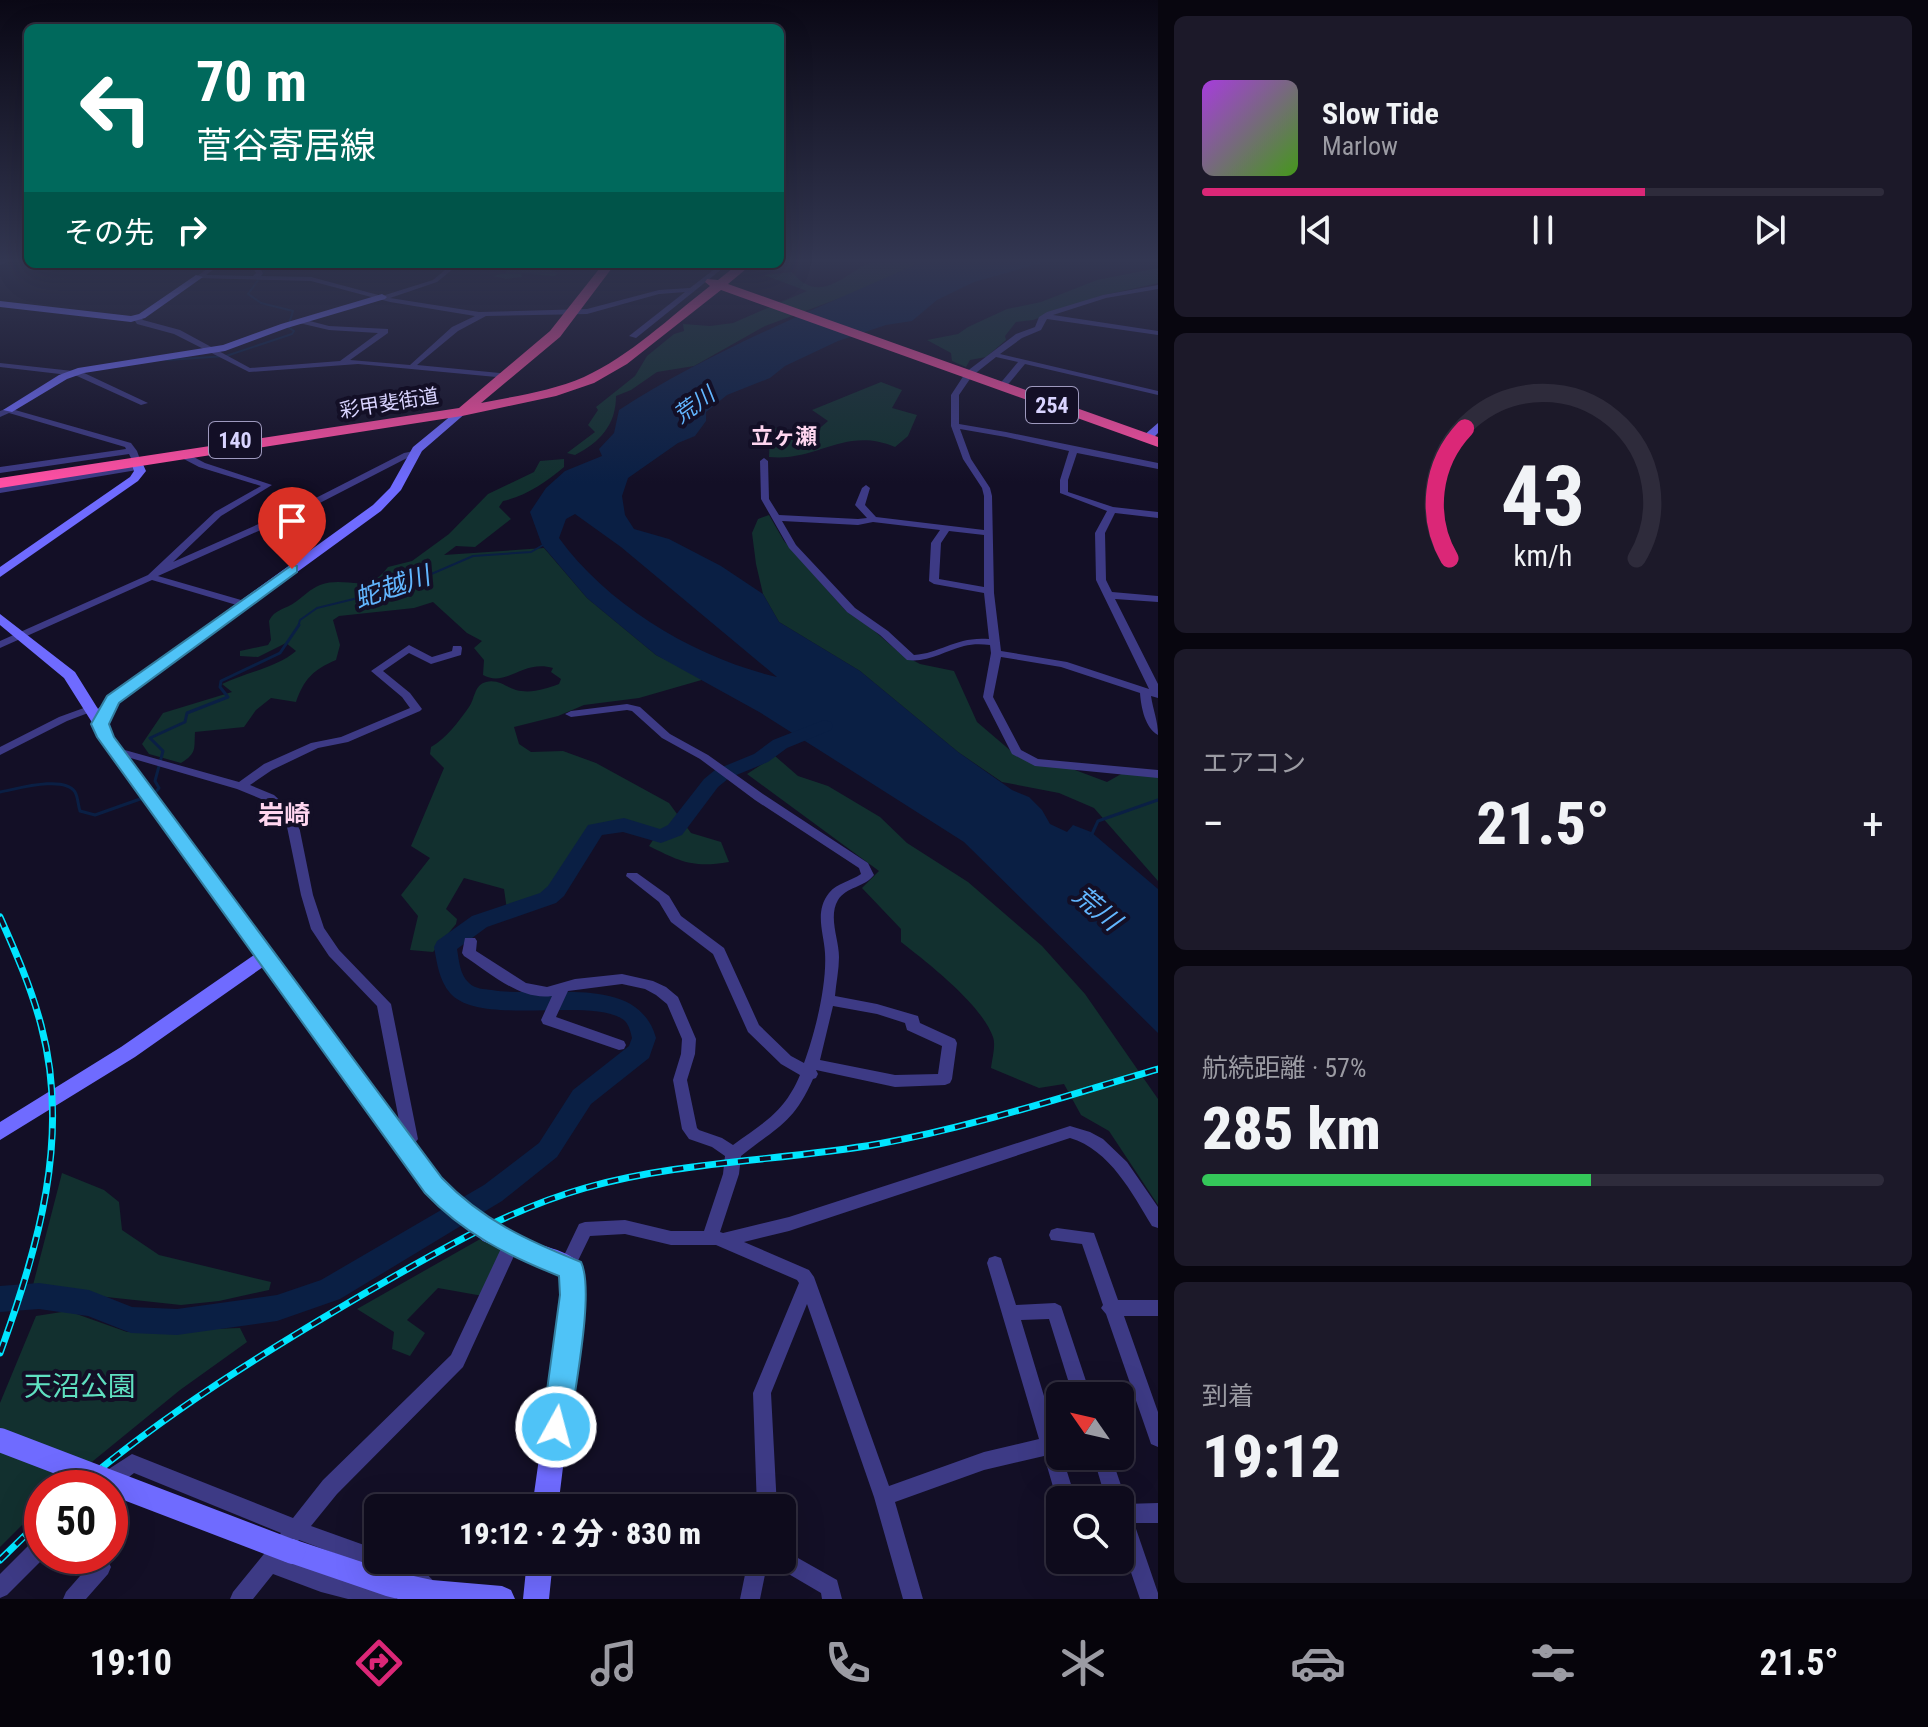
<!DOCTYPE html>
<html lang="ja">
<head>
<meta charset="utf-8">
<style>
  :root { --surface:#0e0b1c; --page:#1c1929; --text:#f1f3f6; --muted:#9b9ba3; --line:#2e2b3b; --accent:#db2777 }
  body { margin:0; font-family:"Roboto Condensed","Noto Sans JP",sans-serif; background:var(--page); color:var(--text); height:100vh; display:flex; flex-direction:column; font-size:30px; white-space:nowrap }
  * { box-sizing:border-box; margin:0 }
  p { font-size:26px; color:var(--muted) }
  .icon { flex:none; width:44px; height:44px; fill:none; stroke:currentColor; stroke-width:2; stroke-linecap:round; stroke-linejoin:round }
  .map { position:relative; flex:1; overflow:hidden }
  .drawer { display:flex; flex-direction:column; gap:16px; padding:16px; background:#08060f; width:770px }
  .drawer>* { flex:none }
  .banner { position:absolute; left:24px; top:24px; width:760px; height:244px; border-radius:12px; box-shadow:0 8px 32px #0002,0 0 0 2px var(--line); background:#00695c; color:#fff; overflow:hidden }
  .needle { width:52px; rotate:304deg }
  .fabs { position:absolute; left:1046px; top:1382px; display:grid; gap:16px }
  .fabs a { display:grid; place-items:center; width:88px; height:88px; border-radius:12px; background:var(--surface); box-shadow:0 8px 32px #0002,0 0 0 2px var(--line); font-size:40px }
  .speed { position:absolute; left:24px; top:1470px; display:flex; gap:16px; font-size:40px; font-weight:700; text-align:center }
  .speed>* { display:grid; place-content:center; width:104px; height:104px; border-radius:50%; background:var(--surface); box-shadow:0 8px 32px #0002,0 0 0 2px var(--line); line-height:1 }
  .speed .limit { border:12px solid #d22; background:#fff; color:#111 }
  .pin { position:absolute; display:grid; place-items:center; width:68px; height:68px; color:#fff; margin:-82px -34px; border-radius:50% 50% 50% 0; rotate:-45deg; box-shadow:0 0 8px #0007 }
  .pin .icon { rotate:45deg }
  .me { position:absolute; width:88px; margin:-44px; rotate:7deg; stroke-linejoin:round; filter:drop-shadow(0 0 6px #0008) }
  .turn { display:flex; align-items:center; gap:28px; height:168px; padding:0 40px; font-size:36px }
  .turn .icon { width:104px; height:104px; stroke-width:2.5 }
  .turn b { display:block; font-size:56px; line-height:68px }
  .then { display:flex; align-items:center; height:76px; padding:0 40px; background:#0003; gap:16px; font-size:30px }
  .big { font-size:60px; font-weight:800; line-height:1.1 }
  .drawer .widget { flex:1; display:flex; flex-direction:column; justify-content:center; gap:12px; min-width:0; padding:0 28px; border-radius:12px; background:var(--page) }
  .drawer .dial { align-items:center; gap:0 }
  .dial svg { height:208px; overflow:visible; fill:none; stroke:var(--line); stroke-width:7; stroke-linecap:round; text-anchor:middle }
  .dial text { fill:var(--text); stroke:none }
  .song { display:flex; align-items:center; gap:24px }
  .cover { width:96px; height:96px; border-radius:12px; background:linear-gradient(135deg,hsl(280 70% 55%),hsl(100 70% 35%)) }
  .played { height:8px; border-radius:4px; background:linear-gradient(90deg,var(--accent) 65%,var(--line) 65%) }
  .keys { display:flex; justify-content:space-around; direction:ltr }
  .heat { display:flex; justify-content:space-between; align-items:center; font-size:44px; direction:ltr }
  .charge { height:12px; border-radius:6px; background:linear-gradient(90deg,#34c759 57%,var(--line) 0) }
  .trip { position:absolute; left:364px; top:1494px; width:432px; height:80px; border-radius:12px; background:var(--surface); box-shadow:0 8px 32px #0002,0 0 0 2px var(--line); font-weight:800; line-height:80px; text-align:center }
  .tab-bar { display:flex; height:128px; justify-content:space-around; align-items:center; background:#06040b; color:var(--muted) }
  .tab-bar .icon { width:56px; height:56px }
  .tab-bar .on { color:var(--accent) }
  .tab-bar b { font-size:36px; color:var(--text) }
  main { display:flex; flex:1; min-height:0 }
  .map>svg:first-child { display:block }
  .green { fill:#12302f }
  .water { fill:#0a1f44; fill-rule:evenodd }
  .lines { fill:none; stroke-linecap:round; stroke-linejoin:round }
  .stream-far1 { stroke:#0a1f44; stroke-width:2 }
  .stream { stroke:#0a1f44; stroke-width:3 }
  .river { fill:#0a1f44; fill-rule:evenodd }
  .street { fill:#3d3a85; fill-rule:evenodd }
  .secondary { fill:#6f6bff; fill-rule:evenodd }
  .highway { fill:#ff4fa3; fill-rule:evenodd }
  .rail-casing { stroke:#00e5ff; stroke-width:7 }
  .rail { stroke:#130f26; stroke-width:4; stroke-dasharray:11; stroke-linecap:butt }
  .secondary-bridge { stroke:#6f6bff; stroke-width:24 }
  .route { fill:#4fc3f7; stroke:#337fa1; stroke-width:2 }
  .labels { text-anchor:middle; dominant-baseline:central; stroke-width:8; stroke-linejoin:round; paint-order:stroke }
  .far-street-label { font-size:20px; fill:#d9d4ff; stroke:#130f26 }
  .far-water-label { font-size:22px; font-style:italic; fill:#62b6ff; stroke:#130f26 }
  .shield { fill:#130f26; stroke:#9e99be; stroke-width:2 }
  .shield-label { font-size:22px; font-weight:bold; fill:#d9d4ff }
  .far-neighbourhood-label { font-size:22px; font-weight:bold; fill:#ffd6f0; stroke:#130f26 }
  .water-label { font-size:26px; font-style:italic; fill:#62b6ff; stroke:#130f26 }
  .neighbourhood-label { font-size:26px; font-weight:bold; fill:#ffd6f0; stroke:#130f26 }
  .near-park-label { font-size:28px; fill:#5fe0c0; stroke:#130f26 }
</style>
</head>
<body>
<main>
<div class="map">
<svg width="1158" height="1599" viewBox="0 0 1158 1599">
  <rect width="100%" height="100%" fill="#130f26"/>
  <path class="green" d="M848,259H928L851,294L765,326L694,366L657,372L631,390L616,396C616,425 600,442 575,455L567,453L595,432L588,425L598,410L596,407L635,376L647,356L674,334L684,331L683,324L710,326L733,323L807,291L764,275L792,272C820,307 846,272 871,262Z
    M511,264H548L545,269L559,273L554,276L521,273L522,277L506,279L493,276L505,273Z
    M1158,268V283L1100,296L1033,320L1016,322L1005,336L1006,340L986,357L970,360L966,367L952,361L951,353L927,340L958,334L968,327L1007,309L1041,302L1097,280Z
    M881,382L902,390L892,408L917,415L908,436L895,447C844,426 818,462 769,457L770,432L774,428L797,431L795,436L807,439L828,421L812,410Z
    M564,459V467C546,482 526,496 503,501L499,507L511,519L475,547L456,546L444,555L544,548L587,598L656,655L705,679L639,698L584,705L558,716L514,727L519,744L531,752L563,751L596,763L669,803L691,833L721,842L729,862C693,868 681,862 649,846L655,837C618,813 589,818 569,858C564,868 560,882 552,891C541,902 522,905 507,910L504,889L464,878L446,909L457,919L456,924L433,952L410,950L418,916L401,895L430,858L411,846L444,768L430,754L431,747C446,739 459,721 469,707C475,699 474,685 486,682C498,679 506,687 516,690C531,694 545,689 559,684L561,679L551,672L553,668C523,659 506,688 483,675L484,660L474,648L482,641L467,633L433,602L414,608L339,616L333,620L340,645L336,660C313,670 304,679 296,702L271,698L256,710L244,727L195,732C194,749 197,753 181,763L149,754L142,744L163,713L232,692L222,684C245,673 278,667 296,651L286,643L258,657L240,656V651L268,645L271,640L269,621C275,609 284,610 294,603C303,597 310,589 320,585C348,575 367,596 388,567L412,561L449,534L488,494L534,472L540,461Z
    M769,515L784,541L846,611L871,628L901,654L920,664L954,671L977,722L1018,757L1067,767L1107,782L1123,773L1158,776V881L1094,808L1059,793L1002,782L958,752L860,671L779,622L763,594L756,564L752,533L758,519Z
    M775,756L798,776L828,786L880,817L907,843L968,882L1042,946L1085,994L1158,1099V1205L1109,1131L1081,1115L1064,1084L1039,1088L991,1068C992,1059 996,1045 993,1037C982,1005 928,963 901,942V929L862,888L879,871L747,774Z
    M62,1173L104,1190L119,1202L122,1230L159,1255L271,1282L269,1290L219,1301L181,1305L32,1289Z
    M482,1238L503,1249L483,1296L438,1288L407,1320L425,1333L410,1356L392,1349L394,1332L357,1309Z
    M68,1311L127,1332L240,1328L247,1342L180,1390L60,1488H42V1505L0,1547V1403L36,1316Z"/>
  <path class="water" d="M928,259H1056L974,282L937,300L912,321L886,325L838,341L785,366L770,378L727,395L706,412V421L695,436L678,443L628,478L622,496L625,515L634,529L669,539L721,566L763,594L779,622L860,671L958,752L1012,790L1029,797L1042,810L1050,824L1067,832L1073,825L1091,832L1158,889V1033L964,842L761,713L656,655L587,598L542,545L530,512L546,488L565,471L602,456L599,449L614,433L619,410C714,348 824,306 928,259ZM575,514L621,547L777,677C696,658 608,606 559,538L566,519Z"/>
  <g class="lines">
    <path class="stream-far1" d="M167,360L226,356L292,334L294,331L288,327L293,311L261,303L248,294L264,272L259,264
      M298,627L300,620L317,608L399,588L473,556L531,552L543,545"/>
    <path class="stream" d="M0,792C17,789 64,775 75,792C78,797 78,805 80,811L95,815L143,798
      M154,794L159,788L155,781L163,751L150,738L185,722L187,713L228,697L220,687L221,681L280,653L299,625
      M1091,836L1098,821L1158,800"/>
    <path class="river" d="M824,720L831,722L833,726L831,730L787,748L768,762L729,778L718,787L682,835L661,843L623,832L602,835L564,896L556,903L487,927L457,949C459,961 460,975 469,983C475,989 484,989 492,990C545,999 638,972 656,1038L649,1058L591,1104L557,1157L502,1201L340,1299L277,1321L177,1335L131,1333L88,1316L39,1309L0,1312V1286L39,1283L89,1290L132,1307L177,1309L277,1295L321,1280L484,1185L539,1143L573,1090L629,1046L632,1038C631,1033 629,1025 625,1021C595,995 480,1028 450,993C439,980 437,963 434,947L437,941L472,916L540,893L548,886L588,825L624,818L660,829L668,825L704,779L715,770L754,754L773,740Z"/>
    <path class="street" d="M4,259H13L0,265V261Z
      M853,259H865L862,261Z
      M214,264H221L206,275L253,276L256,273L251,264H257L263,273L261,276L311,277L382,296L433,280L452,264H459L437,282L390,298L479,312L587,309L659,290L690,288L721,264H728L636,338L629,336L685,292L659,294L587,314L486,316L458,331L417,365L510,374L511,376L507,378L358,364L249,372L174,334L137,324L133,318L140,316L143,320L180,330L250,368L340,361L378,333L329,330L299,323V319H302L329,326L388,329V333L350,360L410,365L452,327L475,316L390,302L311,281L197,278V276Z
      M1158,285V289L1106,298L1053,315L1158,331V335L1047,319L1041,330L1022,338L1000,354L1158,391V395L1025,364L1005,388H1002L998,386L1018,362L996,357L972,376L959,395V424L1006,432L1158,463V469L1077,453L1068,480V492L1113,507L1158,512V518L1115,513L1105,533L1106,580L1112,592L1158,596V602L1115,599L1158,684V698L1151,696C1153,710 1158,721 1158,735C1145,728 1141,707 1140,693L1061,667L1001,657L993,697L1021,750L1038,759L1158,770V778L1035,766L1012,754L983,697L991,653L990,645C981,644 972,644 964,646C944,651 928,663 907,660L880,635L847,612L789,548L761,499L760,461L764,458L768,461L769,499L779,515L858,519L867,518L855,505L862,488L866,485L870,488L865,505L876,517L984,530V496L982,488L963,459L951,426V395L966,372L1016,334L1035,327L1039,317L1047,312L1103,295ZM960,429L1006,437L1069,451L1060,480V493L1107,511L1095,533L1096,580L1149,689L1067,662L1001,651L994,593L992,496L990,488L971,459ZM782,521L858,525L873,522L940,530L931,543L929,581L934,584L984,593L989,639C957,636 941,653 914,655L888,631L855,608L796,545ZM949,531L984,535V587L939,579L941,543Z
      M0,363L82,372L148,403L141,405L77,376L0,367Z
      M8,408L131,443L137,451L141,462L134,464L129,454L0,473V467L126,449L125,447L9,413L0,417V411Z
      M414,451L417,452V456L409,457L312,507L158,576L248,602V606H240L152,580L0,648V641L148,575L215,512L261,486L199,467L180,457V453H186L205,463L272,485L221,516L173,562L306,503L404,453Z
      M140,464L144,467L143,469L0,493V487Z
      M409,645L432,657L452,651L453,646H461L462,648L461,655L431,664L409,653L383,671L410,693L422,709L420,711L348,742L318,748L272,770L250,785L274,795L289,809L298,821L313,895L324,928L339,950L391,1004L418,1139L415,1143L401,1148L396,1146L393,1142L396,1138L402,1136L377,1006L329,956L311,929L301,895L286,822L266,801L237,789L110,752L108,750L114,747L239,782L264,764L311,743L341,737L410,708L402,697L371,671Z
      M627,704L640,707L670,734L708,755L763,794L868,863L874,875C865,887 846,887 838,900C828,917 839,939 839,957C839,970 836,983 835,996L877,1004L918,1016L920,1023L955,1039L957,1043L952,1079L950,1083L945,1085L895,1087L816,1070L818,1074L816,1078L813,1079C793,1124 777,1127 741,1156L739,1174L720,1232L723,1233L789,1217L1070,1126L1090,1132L1103,1139L1127,1162L1158,1207V1228L1152,1226C1132,1193 1110,1150 1070,1138L789,1231L744,1242L809,1270L814,1277L889,1486L984,1452L1039,1439L987,1263L989,1258L995,1256L1001,1258L1016,1305L1055,1303L1061,1306L1091,1396H1073L1049,1319L1021,1320L1060,1449V1456H1062L1076,1500H1060L1059,1507L1044,1456L984,1470L895,1502L923,1599H903L874,1497L807,1304L771,1393L777,1508H757L753,1393L799,1283L797,1280L716,1245H671L625,1234L590,1236L573,1271L567,1273L561,1271L559,1266L579,1224L585,1222L625,1220L671,1231H704L723,1174L725,1156L712,1147L689,1139L682,1129L673,1080L681,1054L682,1039L667,1004L656,995L645,989L622,984L568,991L556,1017L624,1041L626,1045L624,1049L619,1050L543,1024L541,1020L552,996C520,1001 489,972 464,956L462,953L465,938H475L477,941L476,951L526,983L547,987L575,979L622,974L653,981L666,987L678,997L696,1039L695,1054L687,1080L697,1128L699,1130L722,1138L733,1145C764,1122 784,1113 800,1075L781,1064L748,1032L713,954L671,922L659,902L626,876L627,873H637L669,896L681,916L724,948L759,1025L791,1056L804,1063C815,1033 827,985 825,953C824,933 814,912 829,893C837,883 851,881 861,874L859,868L755,800L700,759L662,738L632,711L627,710L571,717L565,714L571,711ZM833,1006L877,1014L905,1023L907,1030L942,1046L938,1074L895,1075L820,1060Z
      M92,705L98,708L96,710L67,721L0,755V747L59,717Z
      M1057,1228L1094,1233L1118,1300H1158V1316H1124L1158,1412V1447L1151,1444L1149,1438L1106,1314L1101,1308L1103,1305L1082,1244L1051,1240L1049,1235L1051,1230Z
      M511,1238L517,1240L519,1245L463,1367L337,1494L311,1526L378,1550V1560C387,1560 398,1558 406,1560C417,1563 438,1583 442,1593L440,1599H404L407,1592L413,1589L400,1578L299,1540L285,1559L321,1572L386,1589L393,1592L396,1599H348L321,1592L273,1574L253,1599H230L233,1592L281,1533L134,1473L115,1488L110,1490L101,1488L99,1481L101,1474L132,1454L293,1518L323,1480L451,1355L505,1240Z
      M1093,1456H1111L1126,1500L1124,1504L1158,1503V1523H1134L1158,1593V1599H1140L1120,1540V1500H1106Z
      M42,1536V1556H46L7,1595L0,1598V1574L35,1539Z
      M782,1549L837,1580L842,1599H822L821,1593L775,1566L773,1560H782Z
      M77,1556C91,1556 105,1552 111,1567L108,1574L86,1599H63L66,1592L87,1568L80,1563Z
      M748,1560H768L760,1599H740Z"/>
    <path class="secondary" d="M196,275L203,277L145,318L131,322L0,307V301L131,316L139,314Z
      M382,294L387,297L385,299L287,328L225,351L84,373L67,379L12,412L3,410L59,375L78,368L223,345L281,324Z
      M458,410L467,412L422,451L401,490L381,511L127,696L113,709L107,724L112,737L440,1180C462,1200 484,1221 510,1234C528,1244 568,1248 580,1264C586,1271 584,1286 584,1295L558,1508H532L562,1295L561,1275L483,1241L426,1192L263,967L135,1057L0,1140V1122L121,1047L254,955L97,737L93,724L64,678L0,625V614L75,672L98,709L117,690L373,505L390,488L413,447Z
      M1158,423V433L1151,440H1143V436Z
      M137,459L141,460L146,471L138,481L0,577V567L130,477L134,471L131,462Z
      M293,1539L386,1570L432,1580L502,1586L511,1590L515,1599H398L386,1596L284,1561L280,1552L284,1543Z
      M527,1560H553L549,1599H523Z"/>
    <path class="highway" d="M603,264H615L560,337L481,403C516,396 552,391 584,377C630,356 670,317 710,286L705,282L707,279L718,280L738,264H752L728,284L1158,437V447L721,290L627,364L594,383L556,396L462,416L0,488V478L459,408L550,331Z"/>
    <g class="rail-casing">
      <path id="rail" d="M0,917C16,953 31,987 41,1025C71,1136 38,1249 0,1353
        M77,1488C167,1412 266,1351 367,1292C437,1252 507,1210 585,1188C680,1161 781,1161 878,1144C973,1127 1065,1096 1158,1069
        M0,1560L42,1519"/>
    </g>
    <use href="#rail" class="rail"/>
    <path class="secondary-bridge" d="M0,1440L293,1552"/>
  </g>
  <linearGradient id="sky" x2="0" y2="1"><stop stop-color="#0a0815"/><stop offset="0.54" stop-color="#333752"/><stop offset="1" stop-color="#333752" stop-opacity="0"/></linearGradient>
  <rect width="1158" height="483" fill="url(#sky)"/>
  <path class="route" d="M292,565L297,566V572L119,703L109,724L114,737L442,1178C482,1220 528,1241 581,1262C595,1291 574,1392 570,1427L565,1437L556,1441L546,1437L542,1427L560,1295L559,1276C507,1255 464,1234 425,1193L97,737L91,724L107,696Z"/>
  <g class="labels">
    <g class="far-street-label">
      <text transform="translate(389 403) rotate(-9)">彩甲斐街道</text>
    </g>
    <g class="far-water-label">
      <text transform="translate(694 405) rotate(-36)">荒川</text>
    </g>
    <g class="shield">
      <rect x="1026" y="387" width="52" height="36" rx="6"/>
      <rect x="209" y="422" width="52" height="36" rx="6"/>
    </g>
    <g class="shield-label">
      <text x="1052" y="405">254</text>
      <text x="235" y="440">140</text>
    </g>
    <g class="far-neighbourhood-label">
      <text x="784" y="436">立ヶ瀬</text>
    </g>
    <g class="water-label">
      <text transform="translate(392 587) rotate(-19)">蛇越川</text>
      <text transform="translate(1097 908) rotate(40)">荒川</text>
    </g>
    <g class="neighbourhood-label">
      <text x="284" y="815">岩崎</text>
    </g>
    <g class="near-park-label">
      <text x="80" y="1386">天沼公園</text>
    </g>
  </g>
</svg>
<div class="fabs">
<a><svg class="needle" viewBox="-14 -14 28 28"><path d="M0-13l5 13h-10z" fill="#e53935"/><path d="M0 13l5-13h-10z" fill="#9b9ba3"/></svg></a>
<a><svg class="icon" aria-label="search" viewBox="0 0 24 24"><circle cx="10" cy="10" r="6"/><path d="M15 15l6 6"/></svg></a>
</div>
<div class="speed"><div class="limit">50</div></div>
<div class="pin" style="left:292px;top:569px;background:#d93025"><svg class="icon" aria-label="arrive" viewBox="0 0 24 24"><path d="M6 21V4h12l-3 4 3 4H6"/></svg></div>
<svg class="me" style="left:556px;top:1427px" viewBox="-20 -20 40 40"><circle r="17" fill="#4fc3f7" stroke="#fff" stroke-width="3"/><path d="M0-11L8 9 0 5-8 9z" fill="#fff"/></svg>
<div class="trip">19:12 · 2 分 · 830 m</div>
<div class="banner">
<div class="turn"><svg class="icon" aria-label="left" viewBox="0 0 24 24"><path d="M17 20v-9H6M10 6l-5 5 5 5"/></svg><div><b>70 m</b>菅谷寄居線</div></div>
<div class="then">その先<svg class="icon" aria-label="right" viewBox="0 0 24 24"><path d="M7 20v-9h11M14 6l5 5-5 5"/></svg></div>
</div>
</div>
<section class="drawer">
<div class="widget">
<div class="song"><i class="cover"></i><div><b>Slow Tide</b><p>Marlow</p></div></div>
<div class="played"></div>
<div class="keys"><svg class="icon" aria-label="previous" viewBox="0 0 24 24"><path d="M18 5L8 12l10 7zM5 5v14"/></svg><svg class="icon" aria-label="pause" viewBox="0 0 24 24"><path d="M8 5v14M16 5v14"/></svg><svg class="icon" aria-label="next" viewBox="0 0 24 24"><path d="M6 5l10 7-10 7zM19 5v14"/></svg></div>
</div>
<div class="widget dial"><svg viewBox="0 0 100 80">
<path d="M14 69A42 42 0 1 1 86 69"/>
<path d="M14 69A42 42 0 0 1 20 19" stroke="#db2777"/>
<text x="50" y="56" font-size="32" font-weight="700">43</text>
<text x="50" y="72" font-size="11">km/h</text>
</svg></div>
<div class="widget"><p>エアコン</p>
<div class="heat"><a>−</a><b class="big">21.5°</b><a>+</a></div>
</div>
<div class="widget"><p>航続距離 · 57%</p><b class="big">285 km</b><div class="charge"></div></div>
<div class="widget"><p>到着</p><b class="big">19:12</b></div>
</section>
</main>
<nav class="tab-bar">
<b>19:10</b>
<svg class="icon on" aria-label="directions" viewBox="0 0 24 24"><path d="M12 3l9 9-9 9-9-9zM9 14v-3h6M13 9l2 2-2 2"/></svg>
<svg class="icon" aria-label="music" viewBox="0 0 24 24"><path d="M9 18V5l10-2v13"/><circle cx="6" cy="18" r="3"/><circle cx="16" cy="16" r="3"/></svg>
<svg class="icon" aria-label="phone" viewBox="0 0 24 24"><path d="M5 4h4l2 5-3 2q2 4 5 5l2-3 5 2v4C11 20 4 13 5 4z"/></svg>
<svg class="icon" aria-label="climate" viewBox="0 0 24 24"><path d="M12 3v18M4 7l16 10M4 17L20 7"/></svg>
<svg class="icon" aria-label="car" viewBox="0 0 24 24"><path d="M5 17H2v-5l4-1 3-4h7l3 4 3 1v5h-3M9 17h6M6 11h13"/><circle cx="7" cy="17" r="2"/><circle cx="17" cy="17" r="2"/></svg>
<svg class="icon" aria-label="filters" viewBox="0 0 24 24"><path d="M4 7h16M4 17h16"/><circle cx="9" cy="7" r="2"/><circle cx="15" cy="17" r="2"/></svg>
<b>21.5°</b>
</nav>
</body>
</html>
